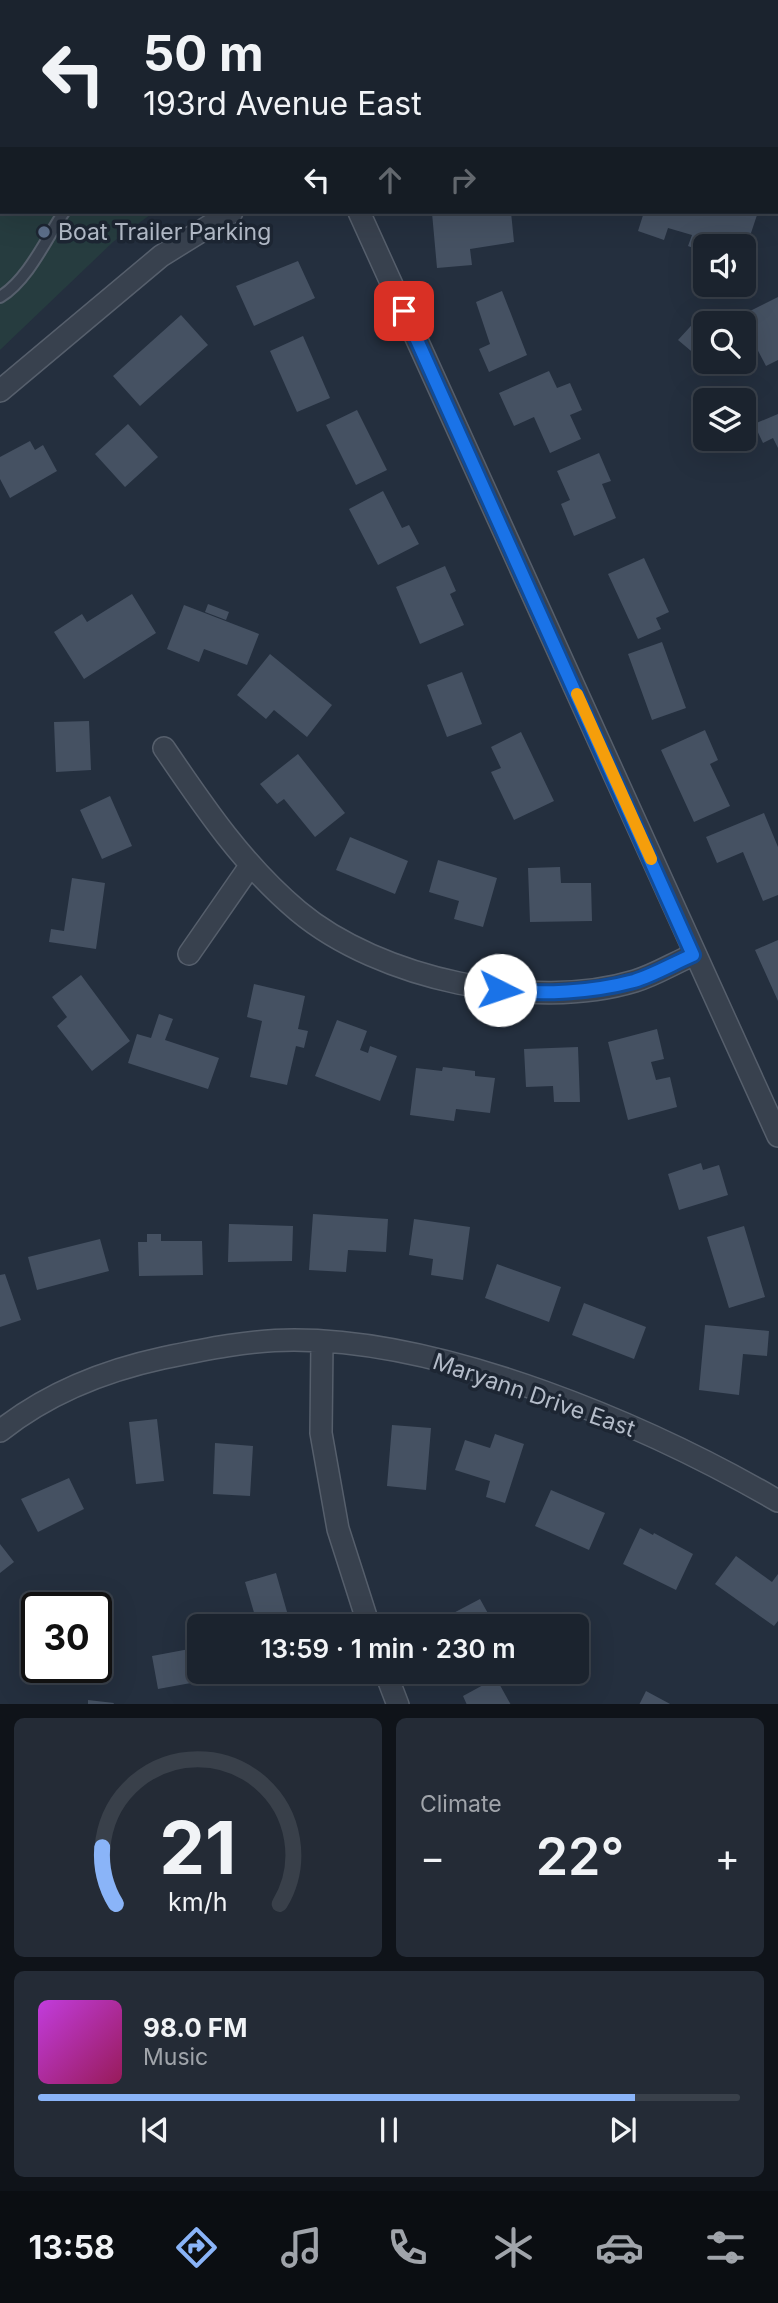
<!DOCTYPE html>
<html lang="en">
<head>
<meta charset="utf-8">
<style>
  :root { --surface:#1b232e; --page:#242b36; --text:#f1f3f6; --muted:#a0a4aa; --line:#39404a; --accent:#8ab4f8 }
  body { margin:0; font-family:Inter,sans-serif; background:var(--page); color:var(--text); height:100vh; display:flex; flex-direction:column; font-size:26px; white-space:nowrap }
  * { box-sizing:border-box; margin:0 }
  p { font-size:23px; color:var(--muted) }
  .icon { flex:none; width:38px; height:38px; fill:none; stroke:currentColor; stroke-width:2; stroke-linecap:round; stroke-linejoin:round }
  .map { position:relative; height:1704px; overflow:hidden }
  .side { display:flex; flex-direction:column; gap:14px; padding:14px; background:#0f1319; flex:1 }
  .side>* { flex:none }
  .banner { position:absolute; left:0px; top:0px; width:779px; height:214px; box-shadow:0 7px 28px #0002,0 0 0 2px var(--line); background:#1b232e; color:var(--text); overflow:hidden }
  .tools { position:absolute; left:693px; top:234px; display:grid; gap:14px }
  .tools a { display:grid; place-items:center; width:63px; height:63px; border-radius:10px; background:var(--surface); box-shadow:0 7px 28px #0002,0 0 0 2px var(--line); font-size:35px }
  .speed { position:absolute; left:21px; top:1592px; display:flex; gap:14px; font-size:35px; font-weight:700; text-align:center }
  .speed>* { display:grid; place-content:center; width:91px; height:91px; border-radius:50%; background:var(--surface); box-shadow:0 7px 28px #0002,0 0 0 2px var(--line); line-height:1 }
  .speed .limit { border:4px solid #111; border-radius:10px; background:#fff; color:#111 }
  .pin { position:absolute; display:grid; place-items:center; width:60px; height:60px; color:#fff; margin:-30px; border-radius:14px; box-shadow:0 4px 10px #0006 }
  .me { position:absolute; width:77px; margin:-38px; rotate:94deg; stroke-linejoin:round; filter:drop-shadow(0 0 5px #0008) }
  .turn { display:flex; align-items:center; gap:24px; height:147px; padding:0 28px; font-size:32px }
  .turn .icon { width:91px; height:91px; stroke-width:2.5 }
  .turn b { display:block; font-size:49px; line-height:60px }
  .lanes { display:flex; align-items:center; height:66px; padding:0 28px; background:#0003; justify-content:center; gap:35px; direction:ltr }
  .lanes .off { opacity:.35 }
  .big { font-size:52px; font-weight:600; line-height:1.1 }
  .side .tile { flex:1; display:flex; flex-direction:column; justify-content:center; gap:10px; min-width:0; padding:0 24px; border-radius:10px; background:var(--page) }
  .side .dial { align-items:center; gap:0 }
  .dial svg { height:182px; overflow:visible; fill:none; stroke:var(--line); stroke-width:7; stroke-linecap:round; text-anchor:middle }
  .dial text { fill:var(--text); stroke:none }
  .song { display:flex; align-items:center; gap:21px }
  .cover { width:84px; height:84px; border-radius:10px; background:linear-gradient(135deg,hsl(290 70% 55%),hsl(330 70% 35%)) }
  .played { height:7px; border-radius:4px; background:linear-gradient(90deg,var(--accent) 85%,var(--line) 85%) }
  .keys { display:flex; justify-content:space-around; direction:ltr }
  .heat { display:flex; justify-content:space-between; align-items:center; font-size:38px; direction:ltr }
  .side .tiles { flex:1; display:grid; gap:14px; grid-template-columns:1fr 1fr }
  .tile:last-child { grid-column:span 2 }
  .trip { position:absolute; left:187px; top:1614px; width:402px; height:70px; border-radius:10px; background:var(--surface); box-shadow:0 7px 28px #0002,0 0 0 2px var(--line); font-weight:600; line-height:70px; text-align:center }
  .tabs { display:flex; height:112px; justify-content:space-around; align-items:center; background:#0b0e12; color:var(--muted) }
  .tabs .icon { width:49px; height:49px }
  .tabs .active { color:var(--accent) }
  .tabs b { font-size:32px; color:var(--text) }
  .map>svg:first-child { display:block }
  .green { fill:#263c3f }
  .building { fill:#455162 }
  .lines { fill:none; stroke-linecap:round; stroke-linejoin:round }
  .lane-casing { stroke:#565f6c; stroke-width:14 }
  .street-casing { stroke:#565f6c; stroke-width:24 }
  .lane { stroke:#38414e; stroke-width:10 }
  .street { stroke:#38414e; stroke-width:21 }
  .route-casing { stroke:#114b97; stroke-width:18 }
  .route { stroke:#1a73e8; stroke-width:12 }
  .slow { stroke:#f59e0b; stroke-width:12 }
  .service-dot { fill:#5c6f8a; stroke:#1d2633; stroke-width:2.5 }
  .labels { text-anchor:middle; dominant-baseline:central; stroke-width:7; stroke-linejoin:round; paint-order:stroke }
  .poi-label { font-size:23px; fill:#b4bcc9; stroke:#1d2633; text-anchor:start }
  .street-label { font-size:23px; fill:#b4bcc9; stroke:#1d2633 }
</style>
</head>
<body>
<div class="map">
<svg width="778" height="1705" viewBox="0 0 778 1705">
  <rect width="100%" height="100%" fill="#242f3e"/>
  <path class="green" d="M0,0H460L461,2H2V212H154L113,242L0,350Z"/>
  <path class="building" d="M511,212L514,242L470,249L472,265L437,268L432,213Z
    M644,212H747L757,215L744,254V247H722L708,242L704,252L688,246L692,235L668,228L664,240L638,231Z
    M298,261L315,298L254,326L236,286Z
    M502,291L527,355L489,372L479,349L490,344L476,302Z
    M778,297V360L766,366L740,316Z
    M181,315L208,345L140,406L113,376Z
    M700,316L708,324H705V358L703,361L678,340Z
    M303,336L330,398L297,412L270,351Z
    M549,371L557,388L570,383L582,410L570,415L581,439L550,453L534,417L514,426L499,393Z
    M357,410L387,470L356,485L326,425Z
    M778,414V448L773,438L763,443L754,424Z
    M128,424L158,457L125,487L95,454Z
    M30,441L35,450L43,445L57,471L10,498L0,479V457Z
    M599,453L611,481L602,484L616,518L574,536L561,504L570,500L557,471Z
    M383,491L402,528L409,525L419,544L378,565L349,509Z
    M644,558L669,612L656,618L661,629L638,639L608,574Z
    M445,566L456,591L450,594L464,625L420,644L396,587Z
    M132,594L156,633L84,679L54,632L82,614L87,622Z
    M208,604L229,612L226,620L205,612Z
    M184,605L259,634L247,665L204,649L199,662L167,649Z
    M662,642L686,708L652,720L628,654Z
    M270,654L332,705L307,737L274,710L266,719L237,695Z
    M462,672L482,724L447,737L427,685Z
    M89,721L91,770L56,772L54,722Z
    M705,730L718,760L710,764L730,806L694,822L661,750Z
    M521,732L554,801L514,820L491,772L501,768L491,747Z
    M298,754L345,813L315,837L284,799L277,804L260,784Z
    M110,796L132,846L102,859L80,810Z
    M764,813L778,847V895L763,901L743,852L717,863L706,837Z
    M350,837L408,861L395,894L336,870Z
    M438,860L497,878L483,927L454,919L459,901L429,892Z
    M560,867L561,883H591L592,921L530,922L528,868Z
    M72,878L105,883L96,949L49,942L51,929L64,931Z
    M778,940V1001L755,950Z
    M81,975L130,1041L92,1071L57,1026L67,1017L52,997Z
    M254,984L305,996L298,1029L308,1031L304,1048L296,1046L287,1085L250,1077L262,1021L247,1017Z
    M159,1014L173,1019L165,1040L219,1058L208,1089L128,1063L137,1034L151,1038Z
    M337,1020L367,1031L360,1050L368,1053L370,1046L397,1056L380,1101L315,1076Z
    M657,1029L664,1059L651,1062L656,1080L670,1077L677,1107L628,1120L608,1042Z
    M578,1047L580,1102H554L553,1086L526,1087L524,1049Z
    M443,1067L475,1071V1076L495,1078L490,1113L456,1109L454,1121L410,1115L416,1068L442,1071Z
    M701,1163L703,1170L719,1165L728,1195L679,1210L668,1174Z
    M313,1214L388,1219L386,1252L348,1250L346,1272L309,1270Z
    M414,1219L470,1227L463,1280L431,1275L433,1259L409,1255Z
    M229,1224L293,1226L292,1261L228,1262Z
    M744,1226L765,1297L729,1308L707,1237Z
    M147,1234H161V1241H202L203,1275L139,1276L138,1242H147Z
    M100,1239L109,1271L37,1290L28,1257Z
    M497,1264L561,1287L549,1322L485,1298Z
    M5,1274L21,1320L0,1327V1275Z
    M584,1303L646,1327L634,1359L572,1335Z
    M705,1325L769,1331L767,1356L743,1354L739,1395L699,1390Z
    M157,1419L164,1481L136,1484L129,1422Z
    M392,1425L431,1428L426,1490L387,1486Z
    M495,1434L524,1444L505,1503L486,1497L490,1481L455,1470L465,1440L490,1448Z
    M215,1443L253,1446L250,1496L213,1494Z
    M69,1478L84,1509L38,1532L21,1499Z
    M551,1490L605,1513L589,1550L535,1526Z
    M640,1528L653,1535L654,1533L693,1554L676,1590L623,1564Z
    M0,1544L14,1562L0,1573Z
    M736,1556L772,1582L778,1574V1621L774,1626L715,1584Z
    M276,1573L291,1626H258L245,1582Z
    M480,1599L495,1626H448L444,1618Z
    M200,1647V1671H222L224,1677L158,1689L152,1656Z
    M446,1671H471L452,1681Z
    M496,1678L511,1705H467L463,1696Z
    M646,1691L672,1705H639Z
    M88,1700L114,1703L113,1705H88Z"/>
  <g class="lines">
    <g class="lane-casing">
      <path id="lane" d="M374,0V2
        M0,297C28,280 46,239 64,212"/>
    </g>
    <g class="street-casing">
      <path id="street" d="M500,0L501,2
        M777,144H778
        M359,212L778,1136
        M0,391L161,256L232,212
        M164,748C204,807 243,865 298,911C379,979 534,1012 635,981C655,975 674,963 693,955
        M189,954L250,866
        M322,1342L321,1433L338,1529L369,1626
        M0,1431C48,1393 103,1371 163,1358C206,1349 250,1340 294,1340C447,1340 647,1425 778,1501
        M385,1671L398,1705"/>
    </g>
    <use href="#lane" class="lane"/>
    <use href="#street" class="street"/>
  </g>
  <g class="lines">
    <g class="route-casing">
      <path id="route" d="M404,311L693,955C674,963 654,975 634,981C593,992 542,995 500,990"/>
    </g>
    <use href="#route" class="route"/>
    <path class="slow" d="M577,694L651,859"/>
  </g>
  <circle class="service-dot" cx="44" cy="232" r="7"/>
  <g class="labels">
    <g class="poi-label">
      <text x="58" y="232">Boat Trailer Parking</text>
    </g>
    <g class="street-label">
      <text transform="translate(534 1395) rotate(19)">Maryann Drive East</text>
    </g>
  </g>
</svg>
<div class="tools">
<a><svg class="icon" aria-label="sound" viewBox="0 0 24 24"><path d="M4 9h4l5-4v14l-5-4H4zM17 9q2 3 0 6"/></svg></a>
<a><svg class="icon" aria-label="search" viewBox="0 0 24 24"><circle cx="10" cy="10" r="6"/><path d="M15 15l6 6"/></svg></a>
<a><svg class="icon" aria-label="layers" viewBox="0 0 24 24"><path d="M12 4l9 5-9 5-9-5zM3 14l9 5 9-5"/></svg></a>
</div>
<div class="speed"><div class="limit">30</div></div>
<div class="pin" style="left:404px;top:311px;background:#d93025"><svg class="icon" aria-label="arrive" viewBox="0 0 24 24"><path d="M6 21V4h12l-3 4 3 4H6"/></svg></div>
<svg class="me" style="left:500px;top:990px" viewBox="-20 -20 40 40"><circle r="19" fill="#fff"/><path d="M0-13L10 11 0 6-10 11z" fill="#1a73e8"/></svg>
<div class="trip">13:59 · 1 min · 230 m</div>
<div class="banner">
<div class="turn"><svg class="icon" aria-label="left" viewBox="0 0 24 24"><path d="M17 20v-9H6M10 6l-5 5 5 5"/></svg><div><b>50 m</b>193rd Avenue East</div></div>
<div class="lanes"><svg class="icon" aria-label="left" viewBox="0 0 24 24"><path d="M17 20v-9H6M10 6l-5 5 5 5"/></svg><svg class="icon off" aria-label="ahead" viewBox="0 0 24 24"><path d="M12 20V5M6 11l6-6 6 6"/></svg><svg class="icon off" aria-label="right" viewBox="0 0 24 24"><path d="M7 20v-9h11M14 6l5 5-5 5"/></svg></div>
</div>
</div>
<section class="side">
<div class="tiles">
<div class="tile dial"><svg viewBox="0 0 100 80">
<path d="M14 69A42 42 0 1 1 86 69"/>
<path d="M14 69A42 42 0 0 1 8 44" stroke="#8ab4f8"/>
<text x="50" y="56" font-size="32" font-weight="700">21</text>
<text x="50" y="72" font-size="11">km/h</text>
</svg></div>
<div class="tile"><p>Climate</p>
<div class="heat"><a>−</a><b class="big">22°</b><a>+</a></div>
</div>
<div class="tile">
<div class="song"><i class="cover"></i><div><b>98.0 FM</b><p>Music</p></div></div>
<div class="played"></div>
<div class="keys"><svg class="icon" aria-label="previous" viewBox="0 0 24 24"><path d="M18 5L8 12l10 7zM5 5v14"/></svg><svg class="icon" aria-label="pause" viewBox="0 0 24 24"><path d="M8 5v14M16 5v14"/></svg><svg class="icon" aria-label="next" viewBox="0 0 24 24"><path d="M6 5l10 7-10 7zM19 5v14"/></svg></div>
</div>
</div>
</section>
<nav class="tabs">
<b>13:58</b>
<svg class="icon active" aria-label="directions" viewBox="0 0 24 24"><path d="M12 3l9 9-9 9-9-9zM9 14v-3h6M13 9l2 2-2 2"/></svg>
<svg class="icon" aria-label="music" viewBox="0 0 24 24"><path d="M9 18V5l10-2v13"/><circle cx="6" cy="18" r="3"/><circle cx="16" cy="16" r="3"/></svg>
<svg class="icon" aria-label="phone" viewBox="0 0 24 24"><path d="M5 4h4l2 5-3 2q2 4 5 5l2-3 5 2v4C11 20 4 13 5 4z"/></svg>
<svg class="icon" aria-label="climate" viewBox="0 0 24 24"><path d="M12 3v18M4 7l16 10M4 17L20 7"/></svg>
<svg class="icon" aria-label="car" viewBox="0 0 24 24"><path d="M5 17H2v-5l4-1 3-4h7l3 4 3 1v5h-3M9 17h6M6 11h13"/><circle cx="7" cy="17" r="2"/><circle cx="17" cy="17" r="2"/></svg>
<svg class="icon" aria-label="filters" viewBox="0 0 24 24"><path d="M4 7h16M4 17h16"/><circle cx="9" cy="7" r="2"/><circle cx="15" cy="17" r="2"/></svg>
</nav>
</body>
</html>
